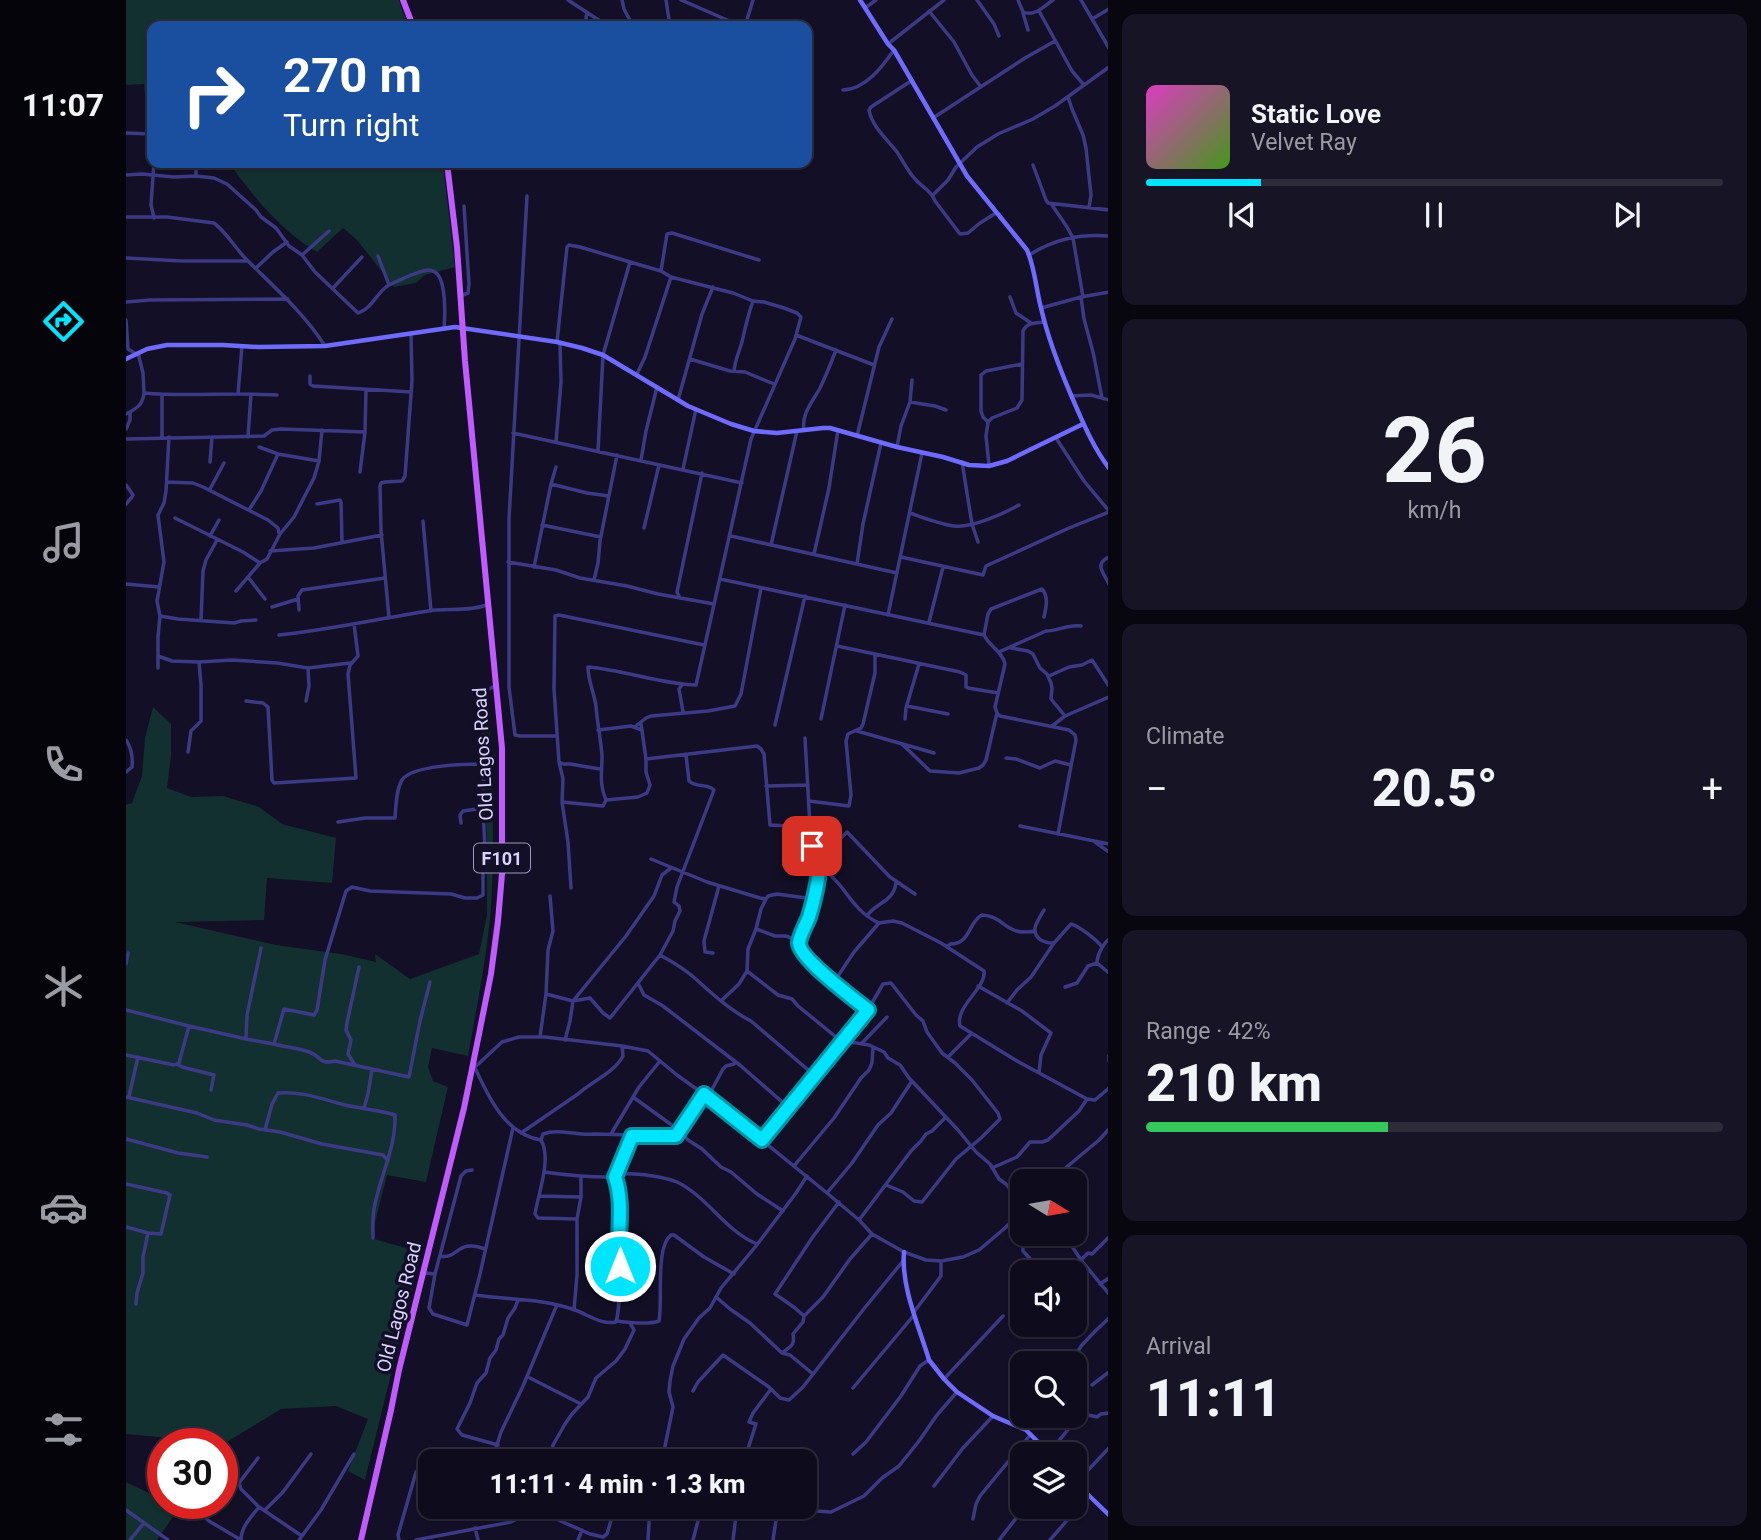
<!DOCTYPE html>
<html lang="en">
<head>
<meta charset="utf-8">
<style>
  :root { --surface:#0e0b1c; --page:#171425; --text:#f1f3f6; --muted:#9b9ba3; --line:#2e2b3b; --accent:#00e5ff }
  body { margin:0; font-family:Roboto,sans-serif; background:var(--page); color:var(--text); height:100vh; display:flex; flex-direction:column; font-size:26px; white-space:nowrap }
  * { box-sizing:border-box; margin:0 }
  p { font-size:23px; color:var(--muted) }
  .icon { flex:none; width:38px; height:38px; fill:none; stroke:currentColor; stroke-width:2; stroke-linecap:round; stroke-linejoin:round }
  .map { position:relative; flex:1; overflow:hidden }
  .details { display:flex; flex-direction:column; gap:14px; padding:14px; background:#08060f; width:653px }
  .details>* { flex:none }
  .guide { position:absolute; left:21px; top:21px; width:665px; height:147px; border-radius:14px; box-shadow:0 2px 5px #0004,0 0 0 2px var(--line); background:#1a4fa0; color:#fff; overflow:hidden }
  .needle { width:46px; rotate:101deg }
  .tools { position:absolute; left:884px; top:1169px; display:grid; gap:14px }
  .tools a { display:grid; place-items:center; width:77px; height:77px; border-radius:14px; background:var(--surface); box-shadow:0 2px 5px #0004,0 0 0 2px var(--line); font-size:35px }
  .speed { position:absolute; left:21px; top:1428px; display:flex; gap:14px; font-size:35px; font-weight:700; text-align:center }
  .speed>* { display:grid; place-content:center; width:91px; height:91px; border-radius:50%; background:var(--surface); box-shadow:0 2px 5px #0004,0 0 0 2px var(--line); line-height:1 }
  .speed .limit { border:10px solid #d22; background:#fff; color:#111 }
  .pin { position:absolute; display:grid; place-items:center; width:60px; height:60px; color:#fff; margin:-30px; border-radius:14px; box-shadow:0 4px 10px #0006 }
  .me { position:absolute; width:77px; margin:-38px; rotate:0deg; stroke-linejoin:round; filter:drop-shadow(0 0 5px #0008) }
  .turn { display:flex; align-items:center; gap:24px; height:147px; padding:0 21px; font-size:32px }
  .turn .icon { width:91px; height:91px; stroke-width:2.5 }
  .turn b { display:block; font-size:49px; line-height:60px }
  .big { font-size:52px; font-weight:800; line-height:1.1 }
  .details .card { flex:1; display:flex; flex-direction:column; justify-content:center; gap:10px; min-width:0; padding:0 24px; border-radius:14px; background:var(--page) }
  .details .dial { align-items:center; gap:0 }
  .dial b { font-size:91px; line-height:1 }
  .song { display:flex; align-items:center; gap:21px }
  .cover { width:84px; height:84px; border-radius:10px; background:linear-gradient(135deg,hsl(310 70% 55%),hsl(100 70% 35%)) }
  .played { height:7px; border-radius:4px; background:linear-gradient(90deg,var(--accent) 20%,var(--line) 20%) }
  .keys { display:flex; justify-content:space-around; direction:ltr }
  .heat { display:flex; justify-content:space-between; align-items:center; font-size:38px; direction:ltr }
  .charge { height:10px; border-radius:5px; background:linear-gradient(90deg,#34c759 42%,var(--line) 0) }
  .trip { position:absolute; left:292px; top:1449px; width:399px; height:70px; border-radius:14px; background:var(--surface); box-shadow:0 2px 5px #0004,0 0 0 2px var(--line); font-weight:800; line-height:70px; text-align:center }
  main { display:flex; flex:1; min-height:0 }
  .menu { display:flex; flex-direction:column; width:126px; justify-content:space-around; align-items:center; background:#06040b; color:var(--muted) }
  .menu .icon { width:49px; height:49px }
  .menu .on { color:var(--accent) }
  .menu b { font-size:32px; color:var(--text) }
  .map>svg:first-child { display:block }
  .green { fill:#12302f }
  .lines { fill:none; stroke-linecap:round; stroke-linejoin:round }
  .street { stroke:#3d3a85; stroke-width:3.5 }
  .secondary { stroke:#6f6bff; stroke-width:4.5 }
  .primary { stroke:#c25bff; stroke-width:6 }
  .route-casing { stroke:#0095a6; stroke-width:18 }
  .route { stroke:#00e5ff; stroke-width:12 }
  .labels { text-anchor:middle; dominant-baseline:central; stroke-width:7; stroke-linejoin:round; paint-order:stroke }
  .shield { fill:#130f26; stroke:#9e99be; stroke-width:2 }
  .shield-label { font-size:18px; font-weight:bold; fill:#d9d4ff }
  .street-label { font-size:19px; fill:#d9d4ff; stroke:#130f26 }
</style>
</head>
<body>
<main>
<nav class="menu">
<b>11:07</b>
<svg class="icon on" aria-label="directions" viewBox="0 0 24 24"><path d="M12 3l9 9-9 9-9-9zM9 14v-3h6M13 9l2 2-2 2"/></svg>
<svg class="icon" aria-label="music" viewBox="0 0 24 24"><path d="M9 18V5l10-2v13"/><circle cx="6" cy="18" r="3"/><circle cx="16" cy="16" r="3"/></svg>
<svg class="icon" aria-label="phone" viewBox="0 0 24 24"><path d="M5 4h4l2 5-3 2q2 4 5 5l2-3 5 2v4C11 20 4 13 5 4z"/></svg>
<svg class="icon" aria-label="climate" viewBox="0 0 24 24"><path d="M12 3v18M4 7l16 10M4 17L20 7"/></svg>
<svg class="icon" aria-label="car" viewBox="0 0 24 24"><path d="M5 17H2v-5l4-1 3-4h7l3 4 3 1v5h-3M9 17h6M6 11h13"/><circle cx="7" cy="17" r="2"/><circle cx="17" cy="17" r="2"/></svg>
<svg class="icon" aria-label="filters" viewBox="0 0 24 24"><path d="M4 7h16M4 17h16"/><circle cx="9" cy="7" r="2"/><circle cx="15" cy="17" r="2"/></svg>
</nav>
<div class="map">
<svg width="983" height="1540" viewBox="0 0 983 1540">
  <rect width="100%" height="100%" fill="#130f26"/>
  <path class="green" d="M0,0H273L282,26H26V121H21L18,84L1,85L0,83Z
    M103,163H317L329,267L299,275L290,283L268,287L231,240L217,228L191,252C155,231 127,196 103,163Z
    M27,707L45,724V755L41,788L65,797L97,796L133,807L156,824L210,838L206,883L141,878L138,920L49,922L150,945L215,954L250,962L249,954L284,979L353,954L361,915V840L356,737L363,708C366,774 369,840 365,907C361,957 351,1006 342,1056L306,1048L302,1067L307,1081L322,1087L300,1182L261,1175L245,1238L283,1249L294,1256L239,1480L222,1471L242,1419L210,1406L155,1409L99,1443L0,1434V805L6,803L16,776L19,738Z
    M0,1482L37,1500V1503H44L53,1508L31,1540H0Z"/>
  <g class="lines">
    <path class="street" d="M442,0L471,19L485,26
      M496,0L498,9L507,26
      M540,0L544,26
      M555,0L615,26
      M851,0L868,24L873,36
      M892,0L897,12C909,17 918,6 927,0
      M955,0L983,48
      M739,8L750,0
      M803,11L828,42L846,75L855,87
      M913,11L946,71L958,85
      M461,13L460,18L462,26
      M897,13L902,30
      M966,19L983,9
      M619,26L627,0
      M762,44L818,0
      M785,81L745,107L743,110C746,127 761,139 771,152C777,161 782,172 790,180C796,187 806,191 809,201L834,234L842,233L854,223L870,213
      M717,90C740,89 756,67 768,50
      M942,97L946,109L957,135L960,148L965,195L963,208
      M807,118L899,58L929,41
      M0,133L26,134
      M70,163V176
      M907,165L920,200L922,203L983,210
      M0,175L16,174L48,177L70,176L88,178L101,184L130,210L135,217L150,228L163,246L176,255L189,272L232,313C244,310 250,295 260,287C267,282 277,279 285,275C292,273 300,268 307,271C321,276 319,316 318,329
      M807,195L822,180L830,167L851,147L872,134L907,119L929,106L983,67
      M401,196L383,519V687L389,735L394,736H431
      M926,205L941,227L947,238L957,297
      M0,217H41L88,223C101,233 109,248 121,260C149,288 178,313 199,346
      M28,218L25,205L28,163
      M176,255L203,231
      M903,255C929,239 952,234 983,236
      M252,256L263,285
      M0,258L56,261H120
      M130,268L147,252L161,242
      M535,271L541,234L546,233L633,260
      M207,288L236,257
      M334,296L342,293L343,284L338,206
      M884,297L890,313L905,323
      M955,297L958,319L967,352L976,398
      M0,302L24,300L162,299
      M915,308L955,297L983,292
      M0,320L2,349L10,354
      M670,335L748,365
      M431,342L441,247L443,245L454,247L504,262L535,271L545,277L607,293L627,301L638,302L658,308L671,313L675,317L669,339L625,439L570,685C533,684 499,670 462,667C462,681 468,692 470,706C471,722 475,740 476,756C476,772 473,785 480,800
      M12,353L17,373L18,393C62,397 106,392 151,395
      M564,359L604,371L619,372L648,384
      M608,371C609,360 613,352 616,342C619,328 622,315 627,301
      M511,374L519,357L545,277
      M184,376V384L187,386L285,392
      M112,394L116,346
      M945,396L965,395L983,400
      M552,400L576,314L587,287
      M784,402L809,406L820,410
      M0,414C10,409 17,405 18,393
      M862,422L857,417L855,411V375L860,371L896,364
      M0,429L4,420V412
      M678,430C675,414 687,401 694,388C700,376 705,363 710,350
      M387,433L616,483
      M731,436L753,347L766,319
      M36,437V395
      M122,437L125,394
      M930,438L958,481L983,511
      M0,439L138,436L146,430L155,429L239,432
      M430,442L435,382L434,343
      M133,447L152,454L193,461
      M771,447L775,426L784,402L786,380
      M472,451L477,355L504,262
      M515,460L520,431L531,387
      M84,462L86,437
      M836,462L846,524L852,542
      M863,465L860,436L862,422L866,418L891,408L896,400L897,331C901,322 910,323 918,322
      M557,469L570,409
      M234,472L239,432L240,390
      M41,482L67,483L77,487L142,520L152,528L153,533
      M425,484L461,493L483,496
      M0,485L7,495L6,497L0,504
      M84,489L98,463
      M191,504L214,500L215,502L216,541
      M123,510L135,491L152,454
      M784,513C798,518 813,524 828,526C846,528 877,514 893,505
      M49,518L117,552L134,563L141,559L154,534L168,517L188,478L193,461L196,430
      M297,521L305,611
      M416,525L475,537
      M518,528L533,465
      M84,536L93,520
      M605,536L771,573
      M645,545L671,431
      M144,551L188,548L256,535
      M688,554L703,488L712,430
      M775,557L857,575L860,566L943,528L983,512
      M983,557C968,564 977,572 983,584
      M382,562L430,570L454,578L501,586L532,594L588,604
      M731,564L737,524L755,443
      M408,567L425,484L430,467
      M122,577L139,599
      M594,579L858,635
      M468,580L472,563L474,541L491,455
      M0,584L33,587
      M110,591L134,563
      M553,596L551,592L576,473
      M146,607L172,599
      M173,610L172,596L176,590L259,578
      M762,615L796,453
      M34,616L52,619L108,623L115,621L130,620
      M918,617C920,608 923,597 916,589L865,609L862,614L858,635C863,646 877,652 879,664L869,707L871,713L874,716L943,730L949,735L950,740L932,834
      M263,618L255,531L254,486L255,483L259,482L276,481L279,476L286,381L285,334
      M75,620L77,571L80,560L91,540
      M803,622L817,567
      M153,635C203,630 252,619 302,611C322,608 342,612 361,605
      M711,646L834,672L840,675V687L842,688L872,693
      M885,648L902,651L907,654L914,668L921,674L925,683L926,688L925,699L939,716
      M873,652L920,631C932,631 942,624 955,626
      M32,656L46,661L73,662L106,660L151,663L182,668L224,663
      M32,668V637L34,616L31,601L38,562L32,515L38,503L40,491L43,437
      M923,676L943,667L956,665L966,660L983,686
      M556,685L553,689L557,712
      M120,701L137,703L142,707L146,780L148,783L230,778L222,674L224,665L232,656L228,624
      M180,701L183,686L182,668
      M781,706L822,714
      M695,719L719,605
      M779,719L780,708L793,664
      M649,725L679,596
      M510,726L520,718L525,716L582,711L609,706L615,694L635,588
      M926,726L939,716L983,697
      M472,730L505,726L516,730
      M731,731L808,753
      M679,738L684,827
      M0,740C6,749 7,757 6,767L0,772
      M776,744L804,771L833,773L853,768L857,765L860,760L871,713
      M62,752L65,731L75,721V685L73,662
      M880,758L890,759L914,768L929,761L945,765
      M520,759L631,746L635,749L638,754L644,825L684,827L686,858C696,868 708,877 717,889C727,903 737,916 753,923L767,921L776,923L815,943L858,971C860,989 829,1006 834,1026L891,1061L961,1099L969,1100L983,1088
      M433,762L437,764H444L474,769
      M640,786L682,785
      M683,801L723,806L725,795L720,741L722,734L735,728L737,724L749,673V655
      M436,802L477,806L480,800L512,797L521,793L524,785L520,772V759L515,724
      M212,822L239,818H269C270,806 270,790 276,780C286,765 340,764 358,764
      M335,823L334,815L337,811L357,808
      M894,826L983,844
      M969,842L983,852
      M525,859L581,882L634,898L640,899L642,896L651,894L687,899
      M445,888L442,842L436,802L437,779L433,762L428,689L429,616L433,615L578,645
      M918,910C915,915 910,923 909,928C908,939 918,943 927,943
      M741,916C750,902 767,903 770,883
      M630,929L635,909L640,899
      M821,947L824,944C845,944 842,922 856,915C879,916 879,937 909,931
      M135,948L121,1015L120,1037V1039L148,1044
      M587,953L579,952L578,941L593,886
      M534,955C547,962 560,970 571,980C587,995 605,1011 625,1021L688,1075
      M971,963L983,973
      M0,964L2,953
      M621,971L652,995L666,999L672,1006L710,1037L714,1044
      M708,982L728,952L753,923
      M513,985L518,995L537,1006L615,1066L662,1107
      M852,986L896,1011L925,1033L915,1055L913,1073
      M939,987L951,983L962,966L971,963C971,955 977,944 983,939
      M420,994L447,1001L464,998L477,1013L484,1018L534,955L547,931L549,921L554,911L553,906L548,902L551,887L588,790C581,783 570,788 563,781L560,755
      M595,1001L613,984L621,971L622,949L630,929L649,936H660L673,941
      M881,1003L891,990L905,977L928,943L945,924C953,926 971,940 976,947
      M0,1010L63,1026
      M742,1010L689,965L678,956L674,947L673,941L686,907L694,864L707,846L721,832L764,877L789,894
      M414,1037L420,994L422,950L427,931L424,896
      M439,1040L444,1021L447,1001L500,936L528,896L536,875L545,868
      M718,1041L743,1045L758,1052L762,1058L774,1065L783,1078L832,1130L850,1152L864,1164L873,1179L880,1184L896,1204
      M736,1043L761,1017
      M0,1055L48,1065L53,1063L63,1026L120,1039
      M983,1056V1061
      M822,1057L845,1034
      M51,1064L56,1067L88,1075L85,1090
      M229,1065L222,1054L225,1040L220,1030L221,1023L233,967
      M348,1068L376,1042L393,1037H419L496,1046L522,1051L551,1075L594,1106L701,1193L733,1220L746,1234L778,1252L800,1260L815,1261L837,1257L853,1250L879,1228L896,1210
      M349,1068C363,1098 379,1134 415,1140
      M246,1069L283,1077L294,1021L304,982
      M3,1096L12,1057
      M0,1097L71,1113L88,1120L121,1125L133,1129L154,1132L196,1144L257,1155L262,1161
      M507,1097L554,1131L562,1140L576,1149L595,1167L605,1172L631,1194L657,1211
      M582,1097L597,1069L600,1066L608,1064L609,1063
      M238,1108L242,1094L246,1069L209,1061C193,1065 195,1056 183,1052C172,1048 159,1047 148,1044L158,1009L188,1015L191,1010L199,960L220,891L226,887L244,891L325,894L339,898H351L357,895V859L359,851L357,806L358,746L355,705L361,690L369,686
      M139,1130L146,1104L152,1093C176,1091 196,1099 219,1105C236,1109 253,1110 269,1115C270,1147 255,1174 249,1204C246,1215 247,1226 247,1238
      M395,1133L452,1094C466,1081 488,1073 497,1056L496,1046
      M485,1134L513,1087L534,1061
      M0,1139L52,1153L81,1157
      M415,1140L417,1134C433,1128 451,1136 468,1134L550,1136L577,1094
      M415,1140C426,1159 412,1194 409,1214L412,1218L451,1219
      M636,1140L720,1037L726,1027L739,1015L757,984L765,983L790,1015L797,1021L801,1032L816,1053L829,1063L846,1080L872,1113L874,1119L855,1138L830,1159L796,1202L788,1201L777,1192L760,1185
      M668,1166L708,1118L735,1078L743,1070L746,1063L747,1048
      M866,1168L891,1157L904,1142H916L922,1140L953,1111L961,1099
      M418,1172C439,1175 460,1177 482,1177C488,1177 492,1175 498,1174C511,1173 539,1177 551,1182C582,1197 599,1231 631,1244
      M924,1181L973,1140L983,1129
      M0,1184L41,1193L44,1195L35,1234L22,1233L0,1227
      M701,1193L726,1163L752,1125L765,1113L786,1081
      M414,1196L454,1197
      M733,1220L785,1151L795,1141L800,1134L806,1131L820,1117
      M948,1228L957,1222
      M913,1234L897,1247V1251L916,1272
      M938,1234L955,1260L983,1294
      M314,1256C332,1260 331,1238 359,1249
      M955,1260L962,1253L966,1254L983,1237
      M299,1273L309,1274L335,1176L340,1171L346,1170
      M309,1274L303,1308L307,1314L341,1325L354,1274L387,1128
      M974,1284L983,1278
      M349,1295C382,1300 417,1298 449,1310C463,1315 475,1325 490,1322C496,1301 491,1277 493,1255C494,1230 498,1201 489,1177L506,1136
      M590,1297L604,1309L624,1323L656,1353L664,1355L687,1374
      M10,1304L11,1293L17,1273V1257L22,1233
      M448,1310L451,1275V1219L455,1197V1176
      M788,1312L815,1276V1261
      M678,1316L669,1308L649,1294L686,1238L713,1202
      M491,1321C505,1323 521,1325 533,1321C537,1300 529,1247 545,1235H548L578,1257L608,1274
      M656,1353C665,1346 669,1346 667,1334L677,1322L678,1316L697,1297L724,1259L746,1234
      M945,1359C951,1355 952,1350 956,1345C965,1335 973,1327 983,1318
      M404,1378L455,1404
      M818,1379L877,1316
      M966,1385L983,1372
      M727,1388L788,1315
      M567,1391L572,1382L597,1355L643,1387L654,1398L663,1400L677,1387L737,1310L777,1261
      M372,1445L336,1435L331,1429L344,1403L351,1383L360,1373L364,1358L370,1350L373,1339L377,1335L382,1318L389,1308L392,1300
      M923,1453L944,1427L958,1414L971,1417L975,1414L983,1413
      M727,1454L740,1442L775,1396L794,1366L803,1360
      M366,1461L375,1432L397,1386L430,1307L432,1305
      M426,1461L427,1445L439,1424L446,1414L462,1397L470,1378L490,1361L499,1349L508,1330L504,1323
      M536,1461L547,1407L543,1392L544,1381L547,1366L558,1339L573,1318L584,1308L595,1288L630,1246L670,1193L681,1176
      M618,1461L629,1427L630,1424L623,1422L627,1413L645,1389
      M27,1477L37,1484
      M950,1483L983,1448
      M808,1486L837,1448L867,1416
      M61,1503L83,1521L115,1540C115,1527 125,1517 133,1507L115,1489L113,1483L132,1458
      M679,1506L690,1511L705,1512L738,1496L756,1478L773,1466L793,1441L811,1415L831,1392
      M133,1507L176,1536
      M0,1510L42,1540
      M139,1510L157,1492L185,1454
      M847,1519L850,1504L854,1496L905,1434
      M349,1528L352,1540
      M4,1540L18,1523
      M173,1540L195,1510L228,1454
      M273,1540L272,1535L290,1472L295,1467L304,1470
      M290,1540L385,1522L404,1512L412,1511L464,1534L477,1537L481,1534L489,1507
      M452,1540L456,1530
      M522,1540L524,1507
      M567,1540L573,1517L579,1508
      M607,1540L611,1507
      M647,1540L652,1507
      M873,1540L899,1507
      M924,1540L963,1495"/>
    <path class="secondary" d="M734,0L762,44L768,50L841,176L901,250C909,268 910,289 915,308C922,338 933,367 945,395C956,420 966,446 983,468
      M0,359L21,349L41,345H97L132,347L199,346L329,327L431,342L456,348L477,355L562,406L605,424L628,431L651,433L697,428H704L771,447L817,457L843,465L863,466L881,461L957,424
      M778,1252C775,1288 793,1326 803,1360L818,1379L831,1392L867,1416L900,1430L924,1454
      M948,1481L983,1515"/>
    <path class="primary" d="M277,0L287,26
      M235,1540L265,1410L273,1370L338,1108L350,1049L365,974L372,921L376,874V748L339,361L331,247L321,163"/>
  </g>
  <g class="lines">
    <g class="route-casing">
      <path id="route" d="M494,1266C490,1237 499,1206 489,1177L506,1136H550L578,1094L636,1140L742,1010C728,999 673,958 673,943C674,934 680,925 683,917C688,901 692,882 694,864L685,858L686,846"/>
    </g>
    <use href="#route" class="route"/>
  </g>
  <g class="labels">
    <rect class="shield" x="348" y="843.5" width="56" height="29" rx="5"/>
    <g class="shield-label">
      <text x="376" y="858">F101</text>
    </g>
    <g class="street-label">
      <text transform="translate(357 754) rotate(-93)">Old Lagos Road</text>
      <text transform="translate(273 1307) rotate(-76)">Old Lagos Road</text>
    </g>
  </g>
</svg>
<div class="tools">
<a><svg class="needle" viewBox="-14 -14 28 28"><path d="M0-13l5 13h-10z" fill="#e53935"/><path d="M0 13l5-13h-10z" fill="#9b9ba3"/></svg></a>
<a><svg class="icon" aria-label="sound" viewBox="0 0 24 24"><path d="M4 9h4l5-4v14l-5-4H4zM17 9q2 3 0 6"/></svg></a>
<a><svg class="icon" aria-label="search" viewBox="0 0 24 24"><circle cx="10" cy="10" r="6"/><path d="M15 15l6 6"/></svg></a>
<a><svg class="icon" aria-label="layers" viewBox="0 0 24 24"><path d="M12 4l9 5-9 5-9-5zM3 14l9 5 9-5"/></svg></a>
</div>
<div class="speed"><div class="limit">30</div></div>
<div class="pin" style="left:686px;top:846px;background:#d93025"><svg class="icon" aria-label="arrive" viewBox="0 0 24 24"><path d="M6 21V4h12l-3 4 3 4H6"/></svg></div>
<svg class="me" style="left:494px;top:1266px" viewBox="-20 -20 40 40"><circle r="17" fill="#00e5ff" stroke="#fff" stroke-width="3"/><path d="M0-11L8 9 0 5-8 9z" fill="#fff"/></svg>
<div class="trip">11:11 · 4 min · 1.3 km</div>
<div class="guide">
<div class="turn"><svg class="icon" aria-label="right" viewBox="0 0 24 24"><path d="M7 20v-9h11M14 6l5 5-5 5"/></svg><div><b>270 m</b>Turn right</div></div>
</div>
</div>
<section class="details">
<div class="card">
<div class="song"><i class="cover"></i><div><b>Static Love</b><p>Velvet Ray</p></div></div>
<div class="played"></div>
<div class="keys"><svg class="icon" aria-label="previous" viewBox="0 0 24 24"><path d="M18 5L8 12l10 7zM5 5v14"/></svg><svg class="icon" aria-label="pause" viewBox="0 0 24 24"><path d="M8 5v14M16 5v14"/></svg><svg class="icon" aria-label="next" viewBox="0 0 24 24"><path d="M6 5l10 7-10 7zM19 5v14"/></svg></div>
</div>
<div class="card dial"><b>26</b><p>km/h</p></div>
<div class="card"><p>Climate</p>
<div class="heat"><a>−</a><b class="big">20.5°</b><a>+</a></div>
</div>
<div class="card"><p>Range · 42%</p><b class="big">210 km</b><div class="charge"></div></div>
<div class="card"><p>Arrival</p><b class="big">11:11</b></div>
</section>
</main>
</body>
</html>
